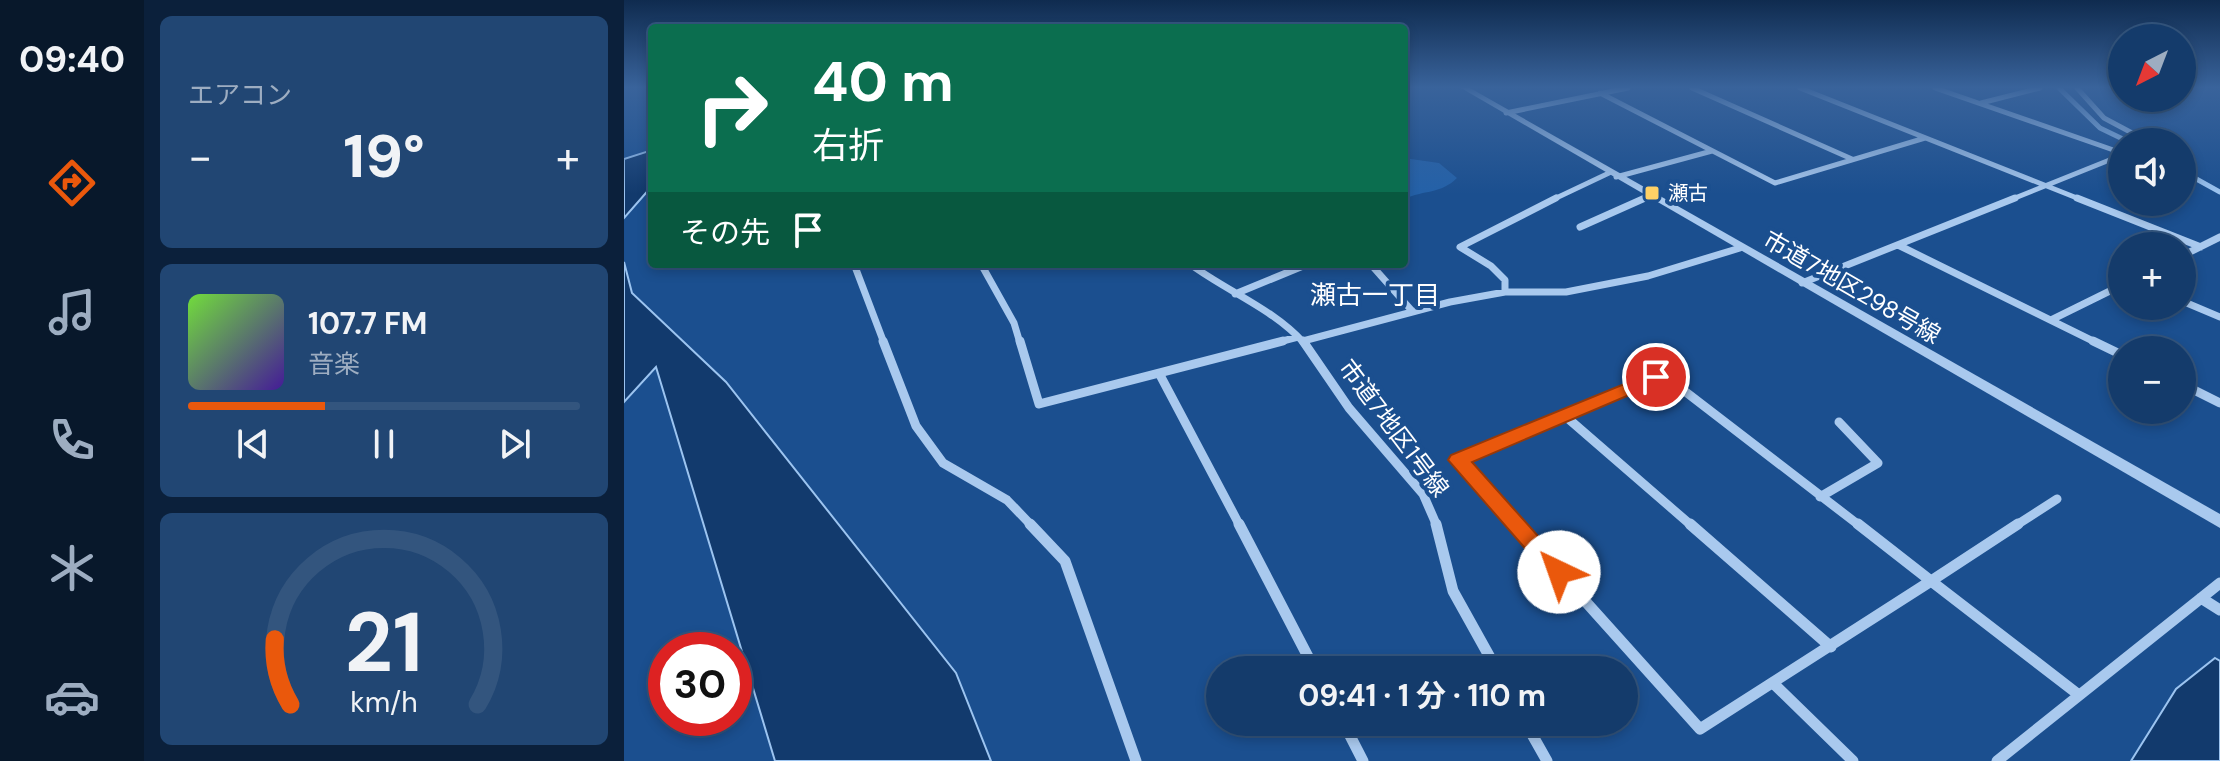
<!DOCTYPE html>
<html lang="ja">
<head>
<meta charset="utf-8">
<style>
  :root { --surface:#143b6b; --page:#214673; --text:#f1f3f6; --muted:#9dadc1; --line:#33557e; --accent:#ea580c }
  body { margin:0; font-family:"DM Sans","Noto Sans JP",sans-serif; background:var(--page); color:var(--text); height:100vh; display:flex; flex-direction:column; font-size:30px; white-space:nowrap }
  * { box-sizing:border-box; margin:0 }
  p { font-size:26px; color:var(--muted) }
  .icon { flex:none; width:44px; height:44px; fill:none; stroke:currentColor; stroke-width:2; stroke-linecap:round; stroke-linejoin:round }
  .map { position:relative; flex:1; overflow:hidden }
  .drawer { display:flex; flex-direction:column; gap:16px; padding:16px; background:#0b203b; width:480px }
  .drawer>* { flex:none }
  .banner { position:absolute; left:24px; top:24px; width:760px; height:244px; border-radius:8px; box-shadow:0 4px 12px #0003,0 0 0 2px var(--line); background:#0b6e4f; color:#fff; overflow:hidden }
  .needle { width:52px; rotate:222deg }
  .tools { position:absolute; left:1484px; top:24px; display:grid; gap:16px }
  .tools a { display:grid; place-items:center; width:88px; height:88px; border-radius:50%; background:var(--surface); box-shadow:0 4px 12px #0003,0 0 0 2px var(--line); font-size:40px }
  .speed { position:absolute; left:24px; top:632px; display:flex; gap:16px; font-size:40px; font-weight:700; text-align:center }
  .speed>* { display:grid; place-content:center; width:104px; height:104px; border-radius:50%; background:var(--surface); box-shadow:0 4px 12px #0003,0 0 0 2px var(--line); line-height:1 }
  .speed .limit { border:12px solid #d22; background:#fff; color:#111 }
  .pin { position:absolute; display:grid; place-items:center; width:68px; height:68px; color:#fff; margin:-34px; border:4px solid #fff; border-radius:50%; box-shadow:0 2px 8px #0007 }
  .me { position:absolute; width:88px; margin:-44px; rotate:318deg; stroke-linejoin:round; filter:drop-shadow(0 0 6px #0008) }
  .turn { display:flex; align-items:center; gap:28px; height:168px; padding:0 32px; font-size:36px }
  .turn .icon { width:104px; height:104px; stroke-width:2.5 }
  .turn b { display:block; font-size:56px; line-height:68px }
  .then { display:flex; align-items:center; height:76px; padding:0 32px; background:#0003; gap:16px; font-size:30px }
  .big { font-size:60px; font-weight:700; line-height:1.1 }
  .drawer .widget { flex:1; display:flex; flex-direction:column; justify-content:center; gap:12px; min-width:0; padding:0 28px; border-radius:12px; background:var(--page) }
  .drawer .dial { align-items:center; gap:0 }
  .dial svg { height:208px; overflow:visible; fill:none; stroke:var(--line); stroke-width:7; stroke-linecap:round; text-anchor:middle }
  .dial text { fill:var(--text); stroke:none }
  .song { display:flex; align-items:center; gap:24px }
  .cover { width:96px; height:96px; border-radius:12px; background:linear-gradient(135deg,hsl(100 70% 55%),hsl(260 70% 35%)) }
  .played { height:8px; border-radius:4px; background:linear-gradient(90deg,var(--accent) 35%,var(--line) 35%) }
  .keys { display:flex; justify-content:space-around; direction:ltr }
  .heat { display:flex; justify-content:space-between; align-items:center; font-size:44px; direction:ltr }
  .trip { position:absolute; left:582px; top:656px; width:432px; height:80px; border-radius:40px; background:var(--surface); box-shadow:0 4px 12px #0003,0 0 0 2px var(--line); font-weight:700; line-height:80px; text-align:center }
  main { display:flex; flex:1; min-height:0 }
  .menu { display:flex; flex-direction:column; width:144px; justify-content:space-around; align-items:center; background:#08182b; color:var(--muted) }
  .menu .icon { width:56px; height:56px }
  .menu .active { color:var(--accent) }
  .menu b { font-size:36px; color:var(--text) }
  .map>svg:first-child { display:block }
  .green { fill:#2461a8 }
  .water { fill:#123a6d; stroke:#9cc4f0; stroke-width:2 }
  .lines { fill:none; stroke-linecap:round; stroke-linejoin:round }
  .stream { stroke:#9cc4f0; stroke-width:5 }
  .minor-far3 { stroke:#a9c9ee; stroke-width:5 }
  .minor-far2 { stroke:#a9c9ee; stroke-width:7 }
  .minor-far1 { stroke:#a9c9ee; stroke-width:9 }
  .minor { stroke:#a9c9ee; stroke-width:11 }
  .tertiary { fill:#a9c9ee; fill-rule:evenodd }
  .route { fill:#ea580c; stroke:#983908; stroke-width:2 }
  .poi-dot { fill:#ffd166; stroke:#1b4f8f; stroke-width:3 }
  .labels { text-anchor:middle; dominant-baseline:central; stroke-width:8; stroke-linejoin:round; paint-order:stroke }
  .far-poi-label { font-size:20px; fill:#fff; stroke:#1b4f8f; text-anchor:start }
  .street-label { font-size:24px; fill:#fff; stroke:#1b4f8f }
  .neighbourhood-label { font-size:26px; fill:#fff; stroke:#1b4f8f }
</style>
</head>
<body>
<main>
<nav class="menu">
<b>09:40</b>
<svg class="icon active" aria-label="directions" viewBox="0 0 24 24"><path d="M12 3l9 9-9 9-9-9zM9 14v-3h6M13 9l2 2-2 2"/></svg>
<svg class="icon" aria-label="music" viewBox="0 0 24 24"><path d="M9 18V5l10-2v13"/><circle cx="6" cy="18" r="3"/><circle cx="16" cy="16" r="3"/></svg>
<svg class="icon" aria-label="phone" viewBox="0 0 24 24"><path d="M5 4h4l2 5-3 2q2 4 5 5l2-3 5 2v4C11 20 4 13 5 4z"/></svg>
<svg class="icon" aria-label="climate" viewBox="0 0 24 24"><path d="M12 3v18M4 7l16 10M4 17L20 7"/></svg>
<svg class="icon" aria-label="car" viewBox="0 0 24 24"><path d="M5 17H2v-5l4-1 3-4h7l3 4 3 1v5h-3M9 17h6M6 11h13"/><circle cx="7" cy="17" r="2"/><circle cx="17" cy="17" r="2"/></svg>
</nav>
<section class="drawer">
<div class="widget"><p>エアコン</p>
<div class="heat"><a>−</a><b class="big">19°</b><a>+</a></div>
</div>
<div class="widget">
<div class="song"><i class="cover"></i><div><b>107.7 FM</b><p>音楽</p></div></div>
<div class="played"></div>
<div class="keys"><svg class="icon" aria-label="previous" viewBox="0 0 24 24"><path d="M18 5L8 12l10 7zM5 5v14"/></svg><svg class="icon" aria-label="pause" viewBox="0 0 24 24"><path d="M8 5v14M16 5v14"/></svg><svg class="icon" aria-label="next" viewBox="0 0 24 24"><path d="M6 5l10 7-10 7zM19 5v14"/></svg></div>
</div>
<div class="widget dial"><svg viewBox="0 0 100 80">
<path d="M14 69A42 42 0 1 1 86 69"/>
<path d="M14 69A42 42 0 0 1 8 44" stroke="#ea580c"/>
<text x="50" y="56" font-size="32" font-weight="700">21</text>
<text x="50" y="72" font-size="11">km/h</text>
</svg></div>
</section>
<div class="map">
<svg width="1596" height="761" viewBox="0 0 1596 761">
  <rect width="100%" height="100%" fill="#1b4f8f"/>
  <path class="green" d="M780,158L815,163L833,178C817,194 800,190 780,199Z"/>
  <path class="water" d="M28,150V186L0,218V159Z
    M0,262L8,293L102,382L332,673L367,761H151L32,367L0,402Z
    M1591,658L1596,661V761H1507L1552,689Z"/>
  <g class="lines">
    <path class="stream" d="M1435,88L1476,128L1505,142
      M1558,171L1596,192"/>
    <path class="minor-far3" d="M1068,88L1228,159
      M1176,88L1458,200
      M1311,88L1498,153
      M1453,88L1480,118L1525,142
      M976,93L1151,183L1301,138
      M1357,103L1416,88
      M882,113L1004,88
      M992,177L1088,151
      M928,200L985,173
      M1016,200L1025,196
      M1386,200L1498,155"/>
    <path class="minor-far2" d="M1453,198L1577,247
      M956,227L1021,198
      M1274,245L1473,343
      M1558,256L1596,237
      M230,264L260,343
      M357,264L390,323L396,343
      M566,264C604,292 648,308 680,343
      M750,268L789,312
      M1178,283L1391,198
      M881,292V280L867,266L836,247L932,198
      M611,294L684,264
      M1558,301L1596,317
      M1427,320L1498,285
      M679,341L826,302L881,292H942L1024,276L1116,248
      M651,343L674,337"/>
    <path class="minor-far1" d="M259,341L292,426L319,463L383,500L408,526
      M396,341L415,404L659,341
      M679,341L725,408L799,494L813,526
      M1469,341L1498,355
      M536,375L616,526
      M1558,384L1596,403
      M940,415L1068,526
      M1196,497L1254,463L1215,422
      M894,526L834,460L1032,377L1054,386L1236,526
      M1391,526L1433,499"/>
    <path class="minor" d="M406,524L441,561L512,761
      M615,524L691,670
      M812,524L829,591L873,670
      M892,524L1076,729L1307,581
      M1066,524L1207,647
      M1234,524L1307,581
      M1307,581L1455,695
      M1307,581L1394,524
      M1577,598L1596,610
      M1150,684L1229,761
      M719,722L739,761
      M901,722L923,761
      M1373,761L1596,583"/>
    <path class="tertiary" d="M837,88H846L1596,514V528Z"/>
  </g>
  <linearGradient id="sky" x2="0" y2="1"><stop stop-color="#0f2b4f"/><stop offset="0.45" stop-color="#39639b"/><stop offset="1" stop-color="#39639b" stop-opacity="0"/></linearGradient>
  <rect width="1596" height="194" fill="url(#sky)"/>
  <path class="route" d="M1032,371L1038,373V381L848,462L946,572L943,578H927L824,460L827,455Z"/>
  <rect class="poi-dot" x="1020" y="185" width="16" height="16" rx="4"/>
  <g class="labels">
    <g class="far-poi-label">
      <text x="1044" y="193">瀬古</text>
    </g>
    <g class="street-label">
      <text transform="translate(1228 287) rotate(30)">市道7地区298号線</text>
      <text transform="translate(770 428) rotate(53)">市道7地区1号線</text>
    </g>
    <g class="neighbourhood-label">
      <text x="751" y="295">瀬古一丁目</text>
    </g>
  </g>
</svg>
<div class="tools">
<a><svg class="needle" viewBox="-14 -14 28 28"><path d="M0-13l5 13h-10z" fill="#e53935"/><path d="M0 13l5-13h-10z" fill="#9dadc1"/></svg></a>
<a><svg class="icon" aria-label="sound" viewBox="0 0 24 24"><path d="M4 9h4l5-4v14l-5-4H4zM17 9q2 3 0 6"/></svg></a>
<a>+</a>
<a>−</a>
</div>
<div class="speed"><div class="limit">30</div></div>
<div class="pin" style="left:1032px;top:377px;background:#d93025"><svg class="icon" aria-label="arrive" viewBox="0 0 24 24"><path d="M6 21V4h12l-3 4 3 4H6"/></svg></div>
<svg class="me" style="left:935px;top:572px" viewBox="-20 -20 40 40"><circle r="19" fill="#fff"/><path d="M0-13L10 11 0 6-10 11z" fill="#ea580c"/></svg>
<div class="trip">09:41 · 1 分 · 110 m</div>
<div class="banner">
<div class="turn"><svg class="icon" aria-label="right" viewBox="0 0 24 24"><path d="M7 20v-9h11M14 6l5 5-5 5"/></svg><div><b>40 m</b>右折</div></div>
<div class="then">その先<svg class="icon" aria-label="arrive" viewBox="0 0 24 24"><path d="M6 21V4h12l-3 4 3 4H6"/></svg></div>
</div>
</div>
</main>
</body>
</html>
